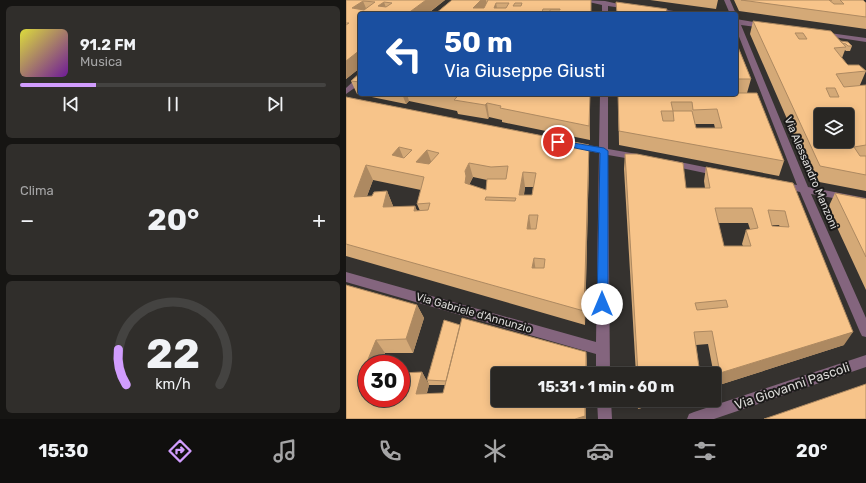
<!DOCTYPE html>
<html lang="it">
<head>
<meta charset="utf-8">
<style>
  :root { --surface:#282623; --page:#302e2b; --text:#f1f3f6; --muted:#a5a5a6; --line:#444341; --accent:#d19dfe }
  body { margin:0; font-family:Rubik,sans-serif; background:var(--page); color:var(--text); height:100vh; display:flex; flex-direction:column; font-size:15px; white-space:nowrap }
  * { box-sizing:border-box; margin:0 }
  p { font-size:13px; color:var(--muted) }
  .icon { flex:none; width:22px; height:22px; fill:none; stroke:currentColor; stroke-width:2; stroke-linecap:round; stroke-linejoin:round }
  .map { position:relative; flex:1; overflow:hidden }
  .side { display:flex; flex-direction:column; gap:6px; padding:6px; background:#161513; width:346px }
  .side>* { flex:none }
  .hud { position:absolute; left:12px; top:12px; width:380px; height:84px; border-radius:4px; box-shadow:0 2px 10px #0003,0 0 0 1px var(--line); background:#1a4fa0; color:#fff; overflow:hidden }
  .tools { position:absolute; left:468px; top:108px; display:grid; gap:8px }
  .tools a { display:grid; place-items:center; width:40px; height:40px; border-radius:4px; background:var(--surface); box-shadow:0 2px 10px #0003,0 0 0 1px var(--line); font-size:20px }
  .speed { position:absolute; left:12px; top:355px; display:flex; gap:8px; font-size:20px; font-weight:700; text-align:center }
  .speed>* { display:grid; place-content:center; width:52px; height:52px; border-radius:50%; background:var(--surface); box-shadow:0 2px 10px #0003,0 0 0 1px var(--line); line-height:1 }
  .speed .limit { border:6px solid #d22; background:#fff; color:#111 }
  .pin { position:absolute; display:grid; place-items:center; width:34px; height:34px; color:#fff; margin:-17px; border:2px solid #fff; border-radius:50%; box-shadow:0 1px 4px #0007 }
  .me { position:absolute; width:44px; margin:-22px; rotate:0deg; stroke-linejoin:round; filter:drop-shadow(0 0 3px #0008) }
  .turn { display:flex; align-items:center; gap:14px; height:84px; padding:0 20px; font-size:18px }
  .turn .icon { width:52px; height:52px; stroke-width:2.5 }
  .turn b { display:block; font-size:28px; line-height:34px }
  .big { font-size:30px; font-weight:700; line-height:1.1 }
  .side .widget { flex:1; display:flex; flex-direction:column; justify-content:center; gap:6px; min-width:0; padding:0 14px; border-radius:6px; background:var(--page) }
  .side .dial { align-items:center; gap:0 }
  .dial svg { height:104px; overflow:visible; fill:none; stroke:var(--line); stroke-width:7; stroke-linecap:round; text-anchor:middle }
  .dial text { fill:var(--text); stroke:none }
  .song { display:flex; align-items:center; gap:12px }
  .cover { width:48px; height:48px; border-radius:6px; background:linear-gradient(135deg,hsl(60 70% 55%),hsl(280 70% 35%)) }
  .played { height:4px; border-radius:2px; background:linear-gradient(90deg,var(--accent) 25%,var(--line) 25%) }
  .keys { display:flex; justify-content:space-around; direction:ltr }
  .heat { display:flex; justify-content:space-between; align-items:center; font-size:22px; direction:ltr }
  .trip { position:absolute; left:145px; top:367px; width:230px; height:40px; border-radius:4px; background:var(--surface); box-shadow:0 2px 10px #0003,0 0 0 1px var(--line); font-weight:700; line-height:40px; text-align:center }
  .tab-bar { display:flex; height:64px; justify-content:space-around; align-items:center; background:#100f0e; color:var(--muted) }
  .tab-bar .icon { width:28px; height:28px }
  .tab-bar .on { color:var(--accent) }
  .tab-bar b { font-size:18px; color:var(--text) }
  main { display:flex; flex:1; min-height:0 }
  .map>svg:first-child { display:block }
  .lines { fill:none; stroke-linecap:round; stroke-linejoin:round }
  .minor { fill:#84657e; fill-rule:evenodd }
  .wall { fill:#d4a977; fill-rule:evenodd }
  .shaded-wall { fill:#ad8961 }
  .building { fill:#f7c48a; stroke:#ad8961; fill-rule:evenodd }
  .route { fill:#1a73e8; stroke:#114b97 }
  .labels { text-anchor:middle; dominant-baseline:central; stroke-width:4; stroke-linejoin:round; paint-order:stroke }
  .street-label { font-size:11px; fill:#dbdad8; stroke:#1b1a19 }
  .near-street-label { font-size:13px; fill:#dbdad8; stroke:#1b1a19 }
</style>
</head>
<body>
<main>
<section class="side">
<div class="widget">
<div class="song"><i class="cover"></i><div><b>91.2 FM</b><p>Musica</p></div></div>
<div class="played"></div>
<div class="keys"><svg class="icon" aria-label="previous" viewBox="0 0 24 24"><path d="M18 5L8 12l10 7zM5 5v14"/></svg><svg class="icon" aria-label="pause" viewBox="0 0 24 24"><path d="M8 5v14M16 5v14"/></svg><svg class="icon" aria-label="next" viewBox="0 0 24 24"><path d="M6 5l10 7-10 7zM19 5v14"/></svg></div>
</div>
<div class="widget"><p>Clima</p>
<div class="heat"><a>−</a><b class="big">20°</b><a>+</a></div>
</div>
<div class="widget dial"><svg viewBox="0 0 100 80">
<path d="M14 69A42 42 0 1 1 86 69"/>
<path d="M14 69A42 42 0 0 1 8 42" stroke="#d19dfe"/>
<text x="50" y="56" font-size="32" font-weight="700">22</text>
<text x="50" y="72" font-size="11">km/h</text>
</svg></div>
</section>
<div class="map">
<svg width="520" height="419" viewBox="0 0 520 419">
  <rect width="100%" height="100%" fill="#35322f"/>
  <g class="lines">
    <path class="minor" d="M234,0L259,1L286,7L283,9L262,6V14H256V5Z
      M378,0H384L390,14H384Z
      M308,8L334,12L337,14H322L306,11L305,10Z
      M390,19L419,24L422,26L419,28L395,25L462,187L520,198V204L465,194L520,318V337L516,336L514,332L454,192L433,187L431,185L436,182L451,185L390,29Z
      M476,32L520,38V42L474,35L473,34Z
      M11,78H14V84L0,94V88Z
      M254,94H262V149L291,154L295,157L291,160L262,155L264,374H250V354L0,282V272L250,342L253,153L230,149L226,146L230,143L253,147Z
      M324,160L373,170L378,173L373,176L321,165L319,163L321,161Z
      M520,355V367L368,419H341L343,414L348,412Z
      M251,400H265L266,419H252Z"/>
  </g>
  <path class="wall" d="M0,0H99L0,79Z
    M106,0H245V14H89Z
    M304,0H372L370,9Z
    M388,0H517L520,3V29L393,11Z
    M407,21L494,41L506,46L504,51H500L499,50L496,58L502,65L520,71L514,85H520V191L468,181L404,34ZM475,115H501L475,141Z
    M390,42L405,79L401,93H390Z
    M14,73V94H244V140L156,122V120L143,117L142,119L112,114L111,111L63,101L60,104L11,94L5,81Z
    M272,94H390L438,161L433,176L273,145ZM349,124H368L369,128H350Z
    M0,97L243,145V159L239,325L0,256ZM127,177L141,180L140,190L123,185ZM27,180L75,190L71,204L74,211H71L69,206L47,207V206L41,191L26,196H21ZM179,187H187L186,195H178Z
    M279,154L340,188H359L358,181L360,167L447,183L498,345L370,386L362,344L350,345L354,374H290L278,169ZM372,223H402L404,229L400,230L396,244L397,246H378ZM426,225H433L434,227L426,226Z
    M489,193L520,199V290L482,208Z
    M0,285L71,305L78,318L67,353H39L21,398L76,372L83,385L81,393H97L99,385H83L81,380L114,325L240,352L241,365L152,400L0,419Z
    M291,400H322L292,409Z"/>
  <path class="shaded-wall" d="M80,0H99L81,14H61Z
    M135,0H140L141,7L134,14L127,8Z
    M17,1L22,13L6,8Z
    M38,2L42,14L32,6Z
    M150,3L152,14L148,8Z
    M14,50V68L0,79V61Z
    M56,94H61L63,101L60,104Z
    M244,94V140L243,126Z
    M141,103L143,117L142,119L139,105Z
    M243,145V159L239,325L238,311Z
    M53,147L59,162L46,155Z
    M81,150L86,164L76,176L70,162Z
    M123,163L127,177L123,185L119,183V171Z
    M20,165L27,180L15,212L8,197Z
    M177,172L179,187L175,209L173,195Z
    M41,191L47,206L43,222L37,207Z
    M69,206L75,220L68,211Z
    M183,215L185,229H181Z
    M188,258L190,273L186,268Z
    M71,305L78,318L67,353L60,339Z
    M507,332L498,345L370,386L374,373Z
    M30,340L39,353L34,364H21V380L16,374Z
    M240,352L241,365V374H240Z
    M76,372L83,385L77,406L70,394Z
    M239,400H240V419H229Z
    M293,400H322L292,409Z"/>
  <path class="building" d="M0,0H80L61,14H14V50L0,61V25L3,23H0ZM17,1L29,2L18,10L6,8ZM38,2L46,3L40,7L32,6Z
    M106,0H135L127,8H138L142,0H245V14H89ZM150,3H163L160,8H148ZM169,3H176L175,6H167ZM197,9H214V10H204V12H196Z
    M395,0H486H483L488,4H498L494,0H517L520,3V17Z
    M270,2L321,9L320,13L340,14H271Z
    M342,12L356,14H343Z
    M407,21L485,31L500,47L488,48L500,63L502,65H513L520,71L490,74L498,87L520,85V145L508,147L514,156H520V175L474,166ZM449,33H457L461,39H453ZM480,88H489L493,97H484ZM497,111L499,115H501V141H475V115H481L480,112Z
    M494,41L502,42L506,46H502L500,44L496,43Z
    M390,42L405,79H390Z
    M14,73V82L5,81Z
    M390,93H411L438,161L273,131L272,94H390ZM325,102H346L347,110L371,109L376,128H350L346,111H327ZM315,111H327L328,121H317Z
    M95,94H244L243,126L154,108L155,106L141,103L139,105L108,100L111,97Z
    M0,97L243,145L238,311L0,244ZM53,147L66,150L58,158L46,155ZM81,150L93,153L83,164L70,162ZM123,163L145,167L162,166L160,179H141L140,190L119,183L120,176L119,171ZM20,165L78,177L71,204L84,203L82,210L68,211L69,206L37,207L41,191L28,192L26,196L8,197ZM177,172L190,173L186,195H173ZM140,197L170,198L169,201L139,200ZM183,215H192L190,229H181ZM188,258L199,259L198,268H186Z
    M279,154H291L337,163L340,188H364L360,167L447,183L507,332L374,373L366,331L348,332L354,374H292ZM369,208H406L412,228L400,230L405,246H378ZM422,210L439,211L443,227L426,226ZM380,300L382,307L351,310L349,303Z
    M489,193L520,199V257Z
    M0,285L71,305L60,339L30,340L16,374L21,373V398H55V373L76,372L70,394L97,393L116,318L240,352V374H152V400H239V416L229,419H0Z
    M98,320L114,325L100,381L81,380Z
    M520,384V419H418Z"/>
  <path class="route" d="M209,140L258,148L262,151V304L260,307L256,308L253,307L251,304L254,153L209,144Z"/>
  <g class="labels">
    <g class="street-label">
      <text transform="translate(465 173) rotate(67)">Via Alessandro Manzoni</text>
      <text transform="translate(128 313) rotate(16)">Via Gabriele d'Annunzio</text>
    </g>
    <g class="near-street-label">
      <text transform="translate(446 386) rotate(-19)">Via Giovanni Pascoli</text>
    </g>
  </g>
</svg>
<div class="tools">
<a><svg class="icon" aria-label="layers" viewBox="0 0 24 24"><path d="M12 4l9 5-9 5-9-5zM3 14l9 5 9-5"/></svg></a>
</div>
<div class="speed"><div class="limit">30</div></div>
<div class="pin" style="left:212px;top:142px;background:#d93025"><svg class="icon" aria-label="arrive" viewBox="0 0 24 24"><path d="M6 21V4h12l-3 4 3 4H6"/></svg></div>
<svg class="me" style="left:256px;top:304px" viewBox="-20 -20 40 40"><circle r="19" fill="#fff"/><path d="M0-13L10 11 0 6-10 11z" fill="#1a73e8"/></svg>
<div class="trip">15:31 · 1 min · 60 m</div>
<div class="hud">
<div class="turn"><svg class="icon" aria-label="left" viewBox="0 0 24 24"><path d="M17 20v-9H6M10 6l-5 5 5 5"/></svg><div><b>50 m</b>Via Giuseppe Giusti</div></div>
</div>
</div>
</main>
<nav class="tab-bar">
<b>15:30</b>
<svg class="icon on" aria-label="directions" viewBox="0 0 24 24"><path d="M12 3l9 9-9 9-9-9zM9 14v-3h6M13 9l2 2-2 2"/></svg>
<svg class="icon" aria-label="music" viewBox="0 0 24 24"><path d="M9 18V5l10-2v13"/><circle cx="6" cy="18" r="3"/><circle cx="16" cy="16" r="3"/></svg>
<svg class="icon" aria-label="phone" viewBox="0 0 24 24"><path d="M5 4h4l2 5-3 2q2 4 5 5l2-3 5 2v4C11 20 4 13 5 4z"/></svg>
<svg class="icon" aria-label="climate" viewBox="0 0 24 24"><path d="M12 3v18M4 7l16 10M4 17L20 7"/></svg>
<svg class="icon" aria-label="car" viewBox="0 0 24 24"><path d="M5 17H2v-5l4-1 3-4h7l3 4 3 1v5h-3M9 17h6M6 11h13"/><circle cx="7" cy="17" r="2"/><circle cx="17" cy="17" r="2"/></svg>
<svg class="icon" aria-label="filters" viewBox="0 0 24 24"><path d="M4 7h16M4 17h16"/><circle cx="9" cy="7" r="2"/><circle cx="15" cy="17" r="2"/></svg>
<b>20°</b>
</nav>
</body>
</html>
